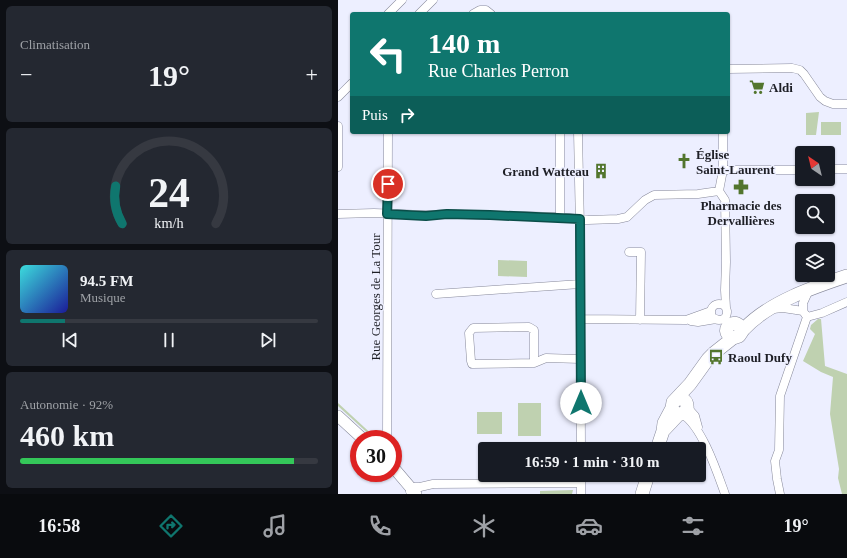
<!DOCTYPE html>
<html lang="fr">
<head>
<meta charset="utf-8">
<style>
  :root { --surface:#171b24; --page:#242831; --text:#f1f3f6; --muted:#9ea1a6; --line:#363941; --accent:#0f766e }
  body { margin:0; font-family:Georgia,serif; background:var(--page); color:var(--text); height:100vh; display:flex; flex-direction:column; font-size:15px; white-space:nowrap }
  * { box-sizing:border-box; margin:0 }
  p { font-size:13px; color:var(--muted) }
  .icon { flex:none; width:22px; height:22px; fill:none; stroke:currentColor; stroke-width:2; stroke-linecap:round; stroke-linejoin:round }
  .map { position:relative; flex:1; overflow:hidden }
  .side { display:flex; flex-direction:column; gap:6px; padding:6px; background:#0d0f14; width:338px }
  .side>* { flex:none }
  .hud { position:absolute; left:12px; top:12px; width:380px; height:122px; border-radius:4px; box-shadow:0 1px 3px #0004; background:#0f766e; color:#fff; overflow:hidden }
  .needle { width:26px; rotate:325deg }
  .buttons { position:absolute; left:457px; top:146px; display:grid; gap:8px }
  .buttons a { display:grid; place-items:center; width:40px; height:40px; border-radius:4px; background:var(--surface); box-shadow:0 1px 3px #0004; font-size:20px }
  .speed { position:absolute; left:12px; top:430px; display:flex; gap:8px; font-size:20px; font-weight:700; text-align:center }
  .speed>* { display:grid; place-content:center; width:52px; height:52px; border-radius:50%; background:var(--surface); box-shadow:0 1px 3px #0004; line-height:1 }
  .speed .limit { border:6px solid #d22; background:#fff; color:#111 }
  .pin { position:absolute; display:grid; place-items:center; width:34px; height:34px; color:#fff; margin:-17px; border:2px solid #fff; border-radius:50%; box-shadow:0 1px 4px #0007 }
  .me { position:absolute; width:44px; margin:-22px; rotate:0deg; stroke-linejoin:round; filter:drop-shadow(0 0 3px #0008) }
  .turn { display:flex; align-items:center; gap:14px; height:84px; padding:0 12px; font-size:18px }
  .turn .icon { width:52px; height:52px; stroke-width:2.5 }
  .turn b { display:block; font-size:28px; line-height:34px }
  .then { display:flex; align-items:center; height:38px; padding:0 12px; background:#0003; gap:8px; font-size:15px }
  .big { font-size:30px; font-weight:600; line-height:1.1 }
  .side .tile { flex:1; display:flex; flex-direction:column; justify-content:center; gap:6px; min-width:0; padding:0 14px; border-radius:6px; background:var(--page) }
  .side .dial { align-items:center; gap:0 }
  .dial svg { height:104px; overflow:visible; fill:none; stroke:var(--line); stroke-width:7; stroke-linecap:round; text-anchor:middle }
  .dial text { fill:var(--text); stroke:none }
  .song { display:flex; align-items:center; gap:12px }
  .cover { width:48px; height:48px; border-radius:6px; background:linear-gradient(135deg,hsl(180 70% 55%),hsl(240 70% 35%)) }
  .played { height:4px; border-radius:2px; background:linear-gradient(90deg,var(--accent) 15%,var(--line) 15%) }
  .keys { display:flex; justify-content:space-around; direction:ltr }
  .heat { display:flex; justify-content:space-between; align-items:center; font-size:22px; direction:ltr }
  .charge { height:6px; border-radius:3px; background:linear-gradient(90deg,#34c759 92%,var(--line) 0) }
  .trip { position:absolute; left:140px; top:442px; width:228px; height:40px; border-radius:4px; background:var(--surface); box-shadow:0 1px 3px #0004; font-weight:600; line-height:40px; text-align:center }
  .tab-bar { display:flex; height:64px; justify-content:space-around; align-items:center; background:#090b0e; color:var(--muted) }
  .tab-bar .icon { width:28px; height:28px }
  .tab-bar .on { color:var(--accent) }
  .tab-bar b { font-size:18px; color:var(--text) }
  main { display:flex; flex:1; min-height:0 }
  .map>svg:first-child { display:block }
  .green { fill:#bfd1b0 }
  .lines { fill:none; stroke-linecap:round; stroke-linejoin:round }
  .minor-casing { stroke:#87899b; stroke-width:9 }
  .secondary-casing { stroke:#87899b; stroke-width:12 }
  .primary-casing { stroke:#87899b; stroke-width:14 }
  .minor { stroke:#fff; stroke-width:8 }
  .secondary { stroke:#fff; stroke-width:11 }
  .primary { stroke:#fff; stroke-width:13 }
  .route-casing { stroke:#0a4d48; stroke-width:10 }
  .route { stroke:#0f766e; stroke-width:7 }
  .labels { text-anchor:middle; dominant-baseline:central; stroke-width:3; stroke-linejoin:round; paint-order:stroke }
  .poi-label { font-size:13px; font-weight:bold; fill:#1e1f26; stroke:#edefff; text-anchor:start }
  .street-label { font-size:13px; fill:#1e1f26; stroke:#edefff }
</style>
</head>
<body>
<main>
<section class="side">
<div class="tile"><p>Climatisation</p>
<div class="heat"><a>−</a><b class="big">19°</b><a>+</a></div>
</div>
<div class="tile dial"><svg viewBox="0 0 100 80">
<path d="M14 69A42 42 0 1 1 86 69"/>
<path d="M14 69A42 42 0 0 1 9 40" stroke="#0f766e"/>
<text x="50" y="56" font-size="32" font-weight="700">24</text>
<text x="50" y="72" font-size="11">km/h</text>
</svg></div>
<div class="tile">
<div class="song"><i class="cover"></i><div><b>94.5 FM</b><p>Musique</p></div></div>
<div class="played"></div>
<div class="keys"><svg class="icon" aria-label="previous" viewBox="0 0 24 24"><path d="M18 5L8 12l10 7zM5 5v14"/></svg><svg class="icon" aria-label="pause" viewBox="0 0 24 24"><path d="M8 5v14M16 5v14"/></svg><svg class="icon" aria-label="next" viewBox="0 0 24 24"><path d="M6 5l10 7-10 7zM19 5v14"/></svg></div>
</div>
<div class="tile"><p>Autonomie · 92%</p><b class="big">460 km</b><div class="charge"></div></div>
</section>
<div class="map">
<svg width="509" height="494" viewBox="0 0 509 494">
  <rect width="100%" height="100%" fill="#edefff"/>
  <path class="green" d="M481,112L478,135H468V113Z
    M483,122H503V135H483Z
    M160,260L189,261V277L160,276Z
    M480,319H483L487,366L509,374V494H504L500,478L501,469L492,414L495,377L483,372L465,361L477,334L472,329L473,325Z
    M0,403L39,439H36L0,406Z
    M180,403H203V436H180Z
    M139,412H164V434H139Z
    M235,490L234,494H202V491Z"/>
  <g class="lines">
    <g class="minor-casing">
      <path id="minor" d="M50,14L64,0
        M81,14L95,0
        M135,14L142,10H148L153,14
        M390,69L454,68L462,70L466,74L482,97L487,101L495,104H509
        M0,97L14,83
        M0,126V167
        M240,132L242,228L243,449
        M490,169H509
        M385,170H464
        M381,191L387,200L388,262L387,290L388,308
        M0,214L36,213L88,215L109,214L222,217L250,220L280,219L289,217L307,200L316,195L360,194L381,191L385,170V132
        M222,217V132
        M291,252H303L302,320
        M98,294L242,284
        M373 312a8 8 0 1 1 16 0a8 8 0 1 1-16 0Z
        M435,309L445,308L465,311L469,317
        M465,311V303L471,290
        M469,317L484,313L509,302
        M243,319L348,320L373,311
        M353,321L360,322L378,319
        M196,363V330L191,327L135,328L131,333L133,361L134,364L196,363L208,358L242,359
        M349,407L357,416L360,427
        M344,414C364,426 379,472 387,494
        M49,439L50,132
        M72,491L73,487H82L95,484L243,483
        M243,494V475
        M442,494L439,479L437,461L441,450L442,396L469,317"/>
    </g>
    <g class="secondary-casing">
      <path id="secondary" d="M0,416L25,439
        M55,467L78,494"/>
    </g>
    <g class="primary-casing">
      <path id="primary" d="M395,338C377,330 402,313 403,332
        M335,411L340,414H344L349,409C350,401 345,397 338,400
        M325,431L326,423L334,408L335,402L352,384L370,359L376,353L395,338L401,336C403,334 404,331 406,329C431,302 476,287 509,276
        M319,449L325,431L341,414
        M304,494L310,475"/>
    </g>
    <use href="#minor" class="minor"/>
    <use href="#secondary" class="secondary"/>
    <use href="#primary" class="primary"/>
  </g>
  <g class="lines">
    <g class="route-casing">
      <path id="route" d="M50,184L49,214L88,216L109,214L152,215L242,219L243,403"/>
    </g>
    <use href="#route" class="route"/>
  </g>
  <defs>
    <g id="supermarket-bare" transform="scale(1.2)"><path d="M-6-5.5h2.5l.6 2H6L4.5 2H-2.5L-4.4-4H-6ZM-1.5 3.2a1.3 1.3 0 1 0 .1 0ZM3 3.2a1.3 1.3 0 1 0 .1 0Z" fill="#52752d" stroke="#edefff" stroke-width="2.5" paint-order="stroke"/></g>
    <g id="church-bare" transform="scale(1.2)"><path d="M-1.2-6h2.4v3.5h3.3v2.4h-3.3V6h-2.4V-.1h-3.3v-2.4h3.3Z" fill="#52752d" stroke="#edefff" stroke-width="2.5" paint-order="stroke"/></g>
    <g id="building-bare" transform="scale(1.2)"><path d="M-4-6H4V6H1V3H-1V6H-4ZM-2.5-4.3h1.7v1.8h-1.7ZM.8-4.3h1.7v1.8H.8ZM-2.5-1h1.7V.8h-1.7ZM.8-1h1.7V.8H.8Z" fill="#52752d" stroke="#edefff" stroke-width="2.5" paint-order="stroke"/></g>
    <g id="pharmacy-bare" transform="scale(1.2)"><path d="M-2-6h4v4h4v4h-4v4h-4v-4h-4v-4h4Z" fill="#52752d" stroke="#edefff" stroke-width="2.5" paint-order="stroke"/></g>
    <g id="bus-bare" transform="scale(1.2)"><path d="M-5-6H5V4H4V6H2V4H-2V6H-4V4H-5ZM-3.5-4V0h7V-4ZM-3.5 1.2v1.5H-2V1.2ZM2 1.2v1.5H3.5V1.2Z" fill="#52752d" stroke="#edefff" stroke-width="2.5" paint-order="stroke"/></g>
  </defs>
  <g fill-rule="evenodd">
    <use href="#supermarket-bare" x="419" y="87"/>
    <use href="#church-bare" x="346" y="161"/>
    <use href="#building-bare" x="263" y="171"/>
    <use href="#pharmacy-bare" x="403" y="187"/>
    <use href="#bus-bare" x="378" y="357"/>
  </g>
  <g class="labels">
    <g class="poi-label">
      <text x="431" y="87">Aldi</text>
      <text x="358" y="154">Église<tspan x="358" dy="15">Saint-Laurent</tspan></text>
      <text x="251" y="171" text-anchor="end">Grand Watteau</text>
      <text x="403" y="205" text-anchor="middle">Pharmacie des<tspan x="403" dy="15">Dervallières</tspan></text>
      <text x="390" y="357">Raoul Dufy</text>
    </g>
    <g class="street-label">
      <text transform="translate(37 297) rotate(-90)">Rue Georges de La Tour</text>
    </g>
  </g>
</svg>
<div class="buttons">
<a><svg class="needle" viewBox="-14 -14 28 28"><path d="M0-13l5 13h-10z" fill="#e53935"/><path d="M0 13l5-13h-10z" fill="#9ea1a6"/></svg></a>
<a><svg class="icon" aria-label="search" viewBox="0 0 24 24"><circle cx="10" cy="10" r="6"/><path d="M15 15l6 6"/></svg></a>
<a><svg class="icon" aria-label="layers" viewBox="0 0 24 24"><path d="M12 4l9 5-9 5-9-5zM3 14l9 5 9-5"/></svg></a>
</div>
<div class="speed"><div class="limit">30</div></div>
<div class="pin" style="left:50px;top:184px;background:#d93025"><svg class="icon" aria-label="arrive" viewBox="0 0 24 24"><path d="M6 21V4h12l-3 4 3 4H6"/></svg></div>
<svg class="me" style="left:243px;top:403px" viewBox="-20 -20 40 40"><circle r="19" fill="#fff"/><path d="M0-13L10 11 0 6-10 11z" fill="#0f766e"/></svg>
<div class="trip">16:59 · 1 min · 310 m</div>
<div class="hud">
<div class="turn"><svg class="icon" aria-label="left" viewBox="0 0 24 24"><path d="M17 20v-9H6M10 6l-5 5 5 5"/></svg><div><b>140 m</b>Rue Charles Perron</div></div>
<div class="then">Puis<svg class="icon" aria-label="right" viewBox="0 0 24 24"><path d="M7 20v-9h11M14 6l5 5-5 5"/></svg></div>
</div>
</div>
</main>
<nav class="tab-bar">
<b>16:58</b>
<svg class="icon on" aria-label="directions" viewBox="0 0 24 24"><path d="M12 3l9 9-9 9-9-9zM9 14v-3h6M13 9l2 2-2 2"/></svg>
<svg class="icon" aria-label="music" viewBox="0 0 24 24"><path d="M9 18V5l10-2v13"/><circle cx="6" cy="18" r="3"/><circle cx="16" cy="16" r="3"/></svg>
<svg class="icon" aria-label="phone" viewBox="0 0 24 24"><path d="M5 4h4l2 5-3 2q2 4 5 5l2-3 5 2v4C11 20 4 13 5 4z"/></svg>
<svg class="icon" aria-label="climate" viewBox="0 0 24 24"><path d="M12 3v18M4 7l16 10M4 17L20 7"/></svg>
<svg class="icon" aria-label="car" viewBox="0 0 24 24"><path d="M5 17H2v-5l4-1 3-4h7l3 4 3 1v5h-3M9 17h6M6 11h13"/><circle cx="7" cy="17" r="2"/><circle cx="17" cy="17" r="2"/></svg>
<svg class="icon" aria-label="filters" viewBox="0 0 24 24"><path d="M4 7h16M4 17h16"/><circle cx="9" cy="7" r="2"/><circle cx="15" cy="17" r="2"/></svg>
<b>19°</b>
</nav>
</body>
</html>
